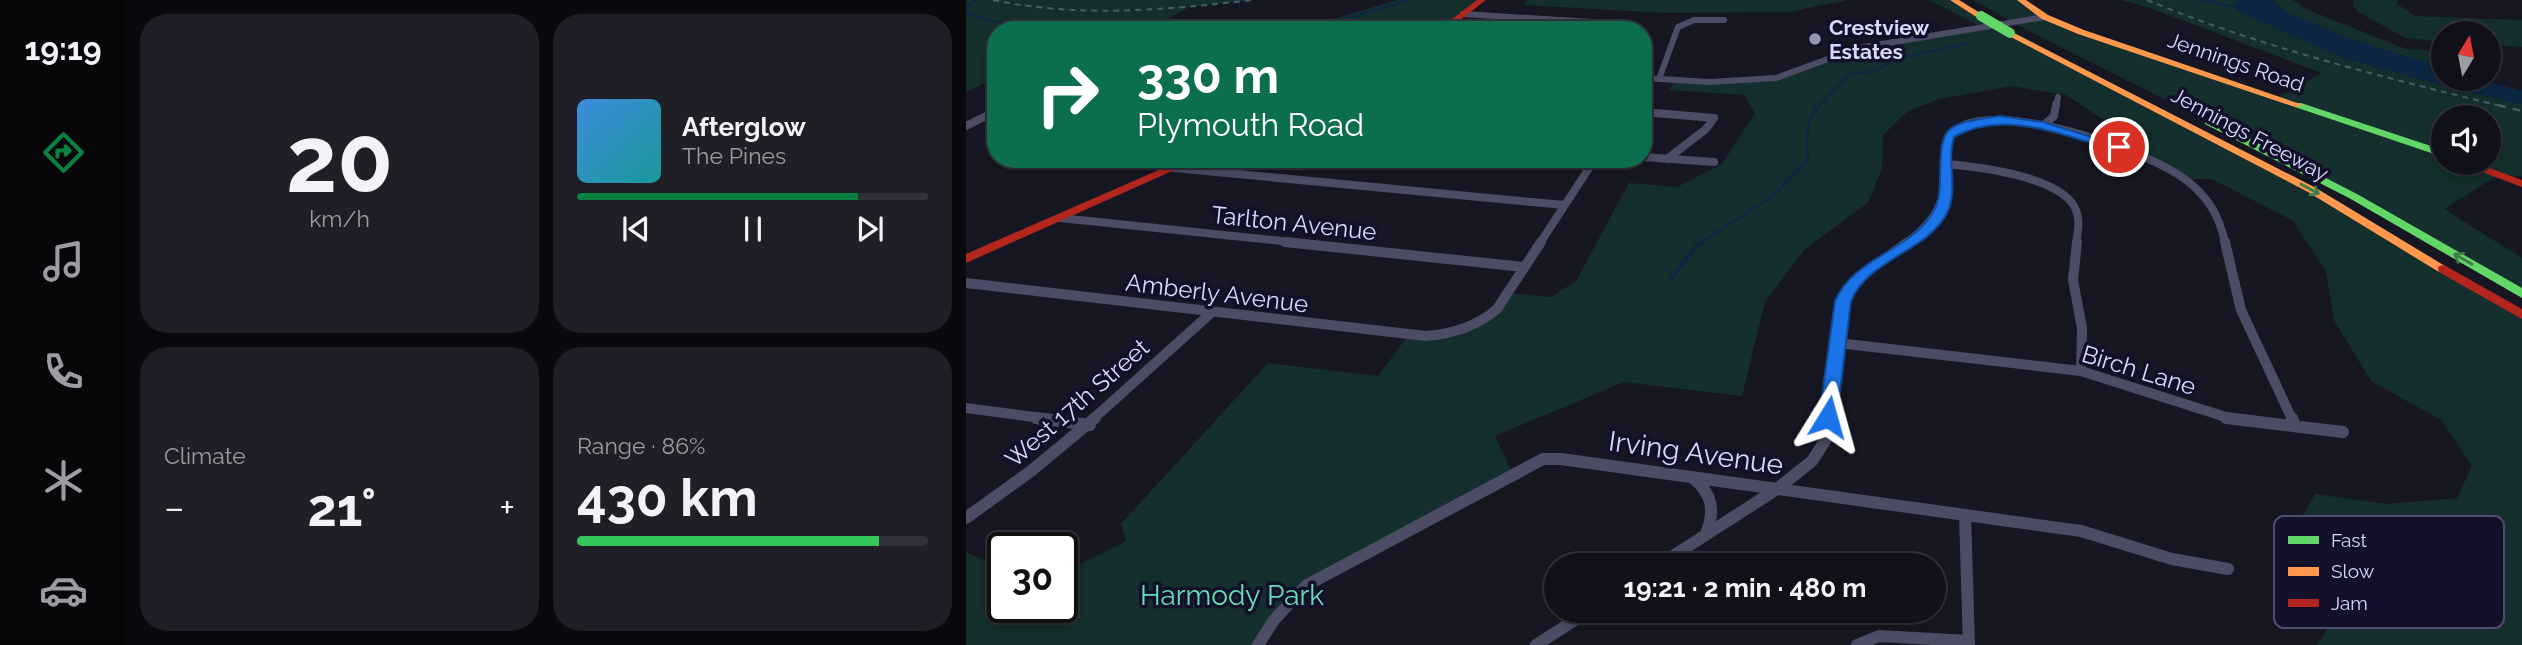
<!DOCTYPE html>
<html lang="en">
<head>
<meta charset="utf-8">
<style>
  :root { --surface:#11111a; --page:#1e1f27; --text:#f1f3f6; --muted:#9c9da2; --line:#303139; --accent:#0b8043 }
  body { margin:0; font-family:Raleway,sans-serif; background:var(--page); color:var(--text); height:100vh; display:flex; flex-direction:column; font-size:26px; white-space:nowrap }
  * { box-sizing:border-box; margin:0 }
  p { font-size:23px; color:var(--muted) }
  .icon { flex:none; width:38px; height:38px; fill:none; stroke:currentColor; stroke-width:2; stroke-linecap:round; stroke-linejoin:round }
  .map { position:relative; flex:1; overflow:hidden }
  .drawer { display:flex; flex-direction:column; gap:14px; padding:14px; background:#09090e; width:840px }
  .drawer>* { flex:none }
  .guide { position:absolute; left:21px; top:21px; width:665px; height:147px; border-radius:28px; box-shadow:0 4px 10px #0003,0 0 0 2px var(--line); background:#0b6e4f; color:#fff; overflow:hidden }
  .needle { width:46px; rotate:10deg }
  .tools { position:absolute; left:1465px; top:21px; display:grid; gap:14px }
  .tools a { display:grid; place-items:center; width:70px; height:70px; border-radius:50%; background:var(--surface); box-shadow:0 4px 10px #0003,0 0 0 2px var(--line); font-size:35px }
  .speed { position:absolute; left:21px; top:532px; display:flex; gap:14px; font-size:35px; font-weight:700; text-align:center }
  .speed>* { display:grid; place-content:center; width:91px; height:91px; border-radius:50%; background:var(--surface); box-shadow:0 4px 10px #0003,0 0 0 2px var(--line); line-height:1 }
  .speed .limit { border:4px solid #111; border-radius:10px; background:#fff; color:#111 }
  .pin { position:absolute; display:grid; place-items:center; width:60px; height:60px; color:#fff; margin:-30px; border:4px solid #fff; border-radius:50%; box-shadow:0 2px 7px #0007 }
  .me { position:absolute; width:77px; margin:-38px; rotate:8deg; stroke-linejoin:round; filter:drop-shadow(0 0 5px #0008) }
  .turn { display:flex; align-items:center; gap:24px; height:147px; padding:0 35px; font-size:32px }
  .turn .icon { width:91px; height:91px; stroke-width:2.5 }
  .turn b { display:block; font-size:49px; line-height:60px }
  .big { font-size:52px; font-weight:700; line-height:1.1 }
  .drawer .widget { flex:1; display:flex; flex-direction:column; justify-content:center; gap:10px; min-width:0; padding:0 24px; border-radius:28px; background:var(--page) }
  .drawer .dial { align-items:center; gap:0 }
  .dial b { font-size:91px; line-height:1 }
  .song { display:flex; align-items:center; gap:21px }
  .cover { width:84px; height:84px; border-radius:10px; background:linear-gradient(135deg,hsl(210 70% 55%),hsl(180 70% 35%)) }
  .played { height:7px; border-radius:4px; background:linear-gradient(90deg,var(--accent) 80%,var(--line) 80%) }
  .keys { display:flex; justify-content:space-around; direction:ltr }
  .heat { display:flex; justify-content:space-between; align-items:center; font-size:38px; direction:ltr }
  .charge { height:10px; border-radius:5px; background:linear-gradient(90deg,#34c759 86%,var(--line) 0) }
  .drawer .tiles { flex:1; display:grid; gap:14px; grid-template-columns:repeat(2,1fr) }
  .trip { position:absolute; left:578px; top:553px; width:402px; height:70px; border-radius:35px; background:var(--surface); box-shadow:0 4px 10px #0003,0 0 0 2px var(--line); font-weight:700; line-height:70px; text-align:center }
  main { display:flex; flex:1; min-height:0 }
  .tab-bar { display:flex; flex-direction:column; width:126px; justify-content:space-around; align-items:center; background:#07070a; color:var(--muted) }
  .tab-bar .icon { width:49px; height:49px }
  .tab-bar .current { color:var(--accent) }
  .tab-bar b { font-size:32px; color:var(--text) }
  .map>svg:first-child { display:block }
  .green { fill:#142f2d; fill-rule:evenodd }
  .water { fill:#0d2644 }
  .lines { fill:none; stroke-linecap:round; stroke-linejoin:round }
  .stream-far2 { stroke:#0d2644; stroke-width:2 }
  .stream-far1 { stroke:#0d2644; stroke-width:2.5 }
  .stream { stroke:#0d2644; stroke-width:3.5 }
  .street-far3 { stroke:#4c4d64; stroke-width:6 }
  .street-far2 { stroke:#4c4d64; stroke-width:8 }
  .street-far1 { stroke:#4c4d64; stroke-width:10 }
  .street { stroke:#4c4d64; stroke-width:12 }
  .fast { fill:#63d668; fill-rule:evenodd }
  .slow { fill:#ff974d; fill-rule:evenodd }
  .jam { fill:#b3261e; fill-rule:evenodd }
  .rail-far1 { stroke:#455e6a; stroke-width:2; stroke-dasharray:6 5; stroke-linecap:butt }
  .rail { stroke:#455e6a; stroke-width:2.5; stroke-dasharray:8 7; stroke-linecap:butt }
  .fast-bridge { stroke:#63d668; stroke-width:10 }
  .oneway { stroke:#3f7d4c }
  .route { fill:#1a73e8; stroke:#114b97; stroke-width:2 }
  .poi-dot { fill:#9595b1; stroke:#121129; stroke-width:2.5 }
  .labels { text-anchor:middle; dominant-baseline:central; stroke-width:7; stroke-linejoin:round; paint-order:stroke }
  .far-poi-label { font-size:21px; font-weight:bold; fill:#d9d9fe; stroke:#121129; text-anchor:start }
  .far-street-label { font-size:21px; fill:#d9d9fe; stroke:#121129 }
  .street-label { font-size:24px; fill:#d9d9fe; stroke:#121129 }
  .near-street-label { font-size:28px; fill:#d9d9fe; stroke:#121129 }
  .near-park-label { font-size:28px; fill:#65deb2; stroke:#121129 }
  .key { fill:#121129; stroke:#4e4d69; stroke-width:2 }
  .key-label { font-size:19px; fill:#d9d9fe }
</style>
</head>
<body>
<main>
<nav class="tab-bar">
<b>19:19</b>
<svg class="icon current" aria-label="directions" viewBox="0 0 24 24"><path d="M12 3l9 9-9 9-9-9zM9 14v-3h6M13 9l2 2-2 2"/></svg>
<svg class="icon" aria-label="music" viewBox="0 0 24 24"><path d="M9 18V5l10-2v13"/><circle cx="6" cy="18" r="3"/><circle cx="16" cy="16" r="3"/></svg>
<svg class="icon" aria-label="phone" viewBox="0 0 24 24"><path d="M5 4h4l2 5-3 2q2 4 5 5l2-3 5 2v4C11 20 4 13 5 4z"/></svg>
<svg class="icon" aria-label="climate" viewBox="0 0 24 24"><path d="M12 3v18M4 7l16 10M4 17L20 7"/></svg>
<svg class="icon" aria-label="car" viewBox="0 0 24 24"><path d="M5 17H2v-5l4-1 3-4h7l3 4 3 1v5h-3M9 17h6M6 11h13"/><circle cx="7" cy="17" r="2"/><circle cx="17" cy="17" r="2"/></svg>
</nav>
<section class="drawer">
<div class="tiles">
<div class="widget dial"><b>20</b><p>km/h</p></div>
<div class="widget">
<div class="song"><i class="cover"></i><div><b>Afterglow</b><p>The Pines</p></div></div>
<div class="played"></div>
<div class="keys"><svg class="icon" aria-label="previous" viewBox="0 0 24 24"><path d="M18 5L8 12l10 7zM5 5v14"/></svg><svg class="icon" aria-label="pause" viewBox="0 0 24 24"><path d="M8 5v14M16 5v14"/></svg><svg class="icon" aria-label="next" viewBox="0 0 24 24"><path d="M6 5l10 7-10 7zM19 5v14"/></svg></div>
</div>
<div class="widget"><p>Climate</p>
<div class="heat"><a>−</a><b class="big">21°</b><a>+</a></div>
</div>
<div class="widget"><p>Range · 86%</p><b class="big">430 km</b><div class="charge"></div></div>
</div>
</section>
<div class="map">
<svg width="1556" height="645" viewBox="0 0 1556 645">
  <rect width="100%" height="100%" fill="#171723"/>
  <path class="green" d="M0,0H286L223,7L202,19L242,30H30V78L0,92Z
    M431,0H516L476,30H310L361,21Z
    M562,0H881L821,12L701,13L557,5Z
    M963,0H988L1301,166L1556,315V645H1351L1384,592L1369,560L1331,525L1349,494L1421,504L1491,498L1506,466L1475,420L1405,381L1368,320L1360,271L1326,220L1246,179H1218L1140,143L1153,130L1100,95L1046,86L973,99L941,112L917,135L916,168L902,203L838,250L799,302L776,396L658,382L529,436L546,473L341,585L292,645H0V552L37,568V607H96V573L160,541L155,524L302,363L412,376L441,337H448L521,319L541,293L585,297L610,281L663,183L711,187L756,164L789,113L778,95L703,90L709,80L810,78L892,48L1016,27Z
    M1007,0H1055L1079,17L1311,98L1356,73L1184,8L1156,0H1269L1308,27L1378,58L1498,91L1556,104V176L1532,175L1478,209L1556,258V294L1307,154L1061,30ZM1477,117H1522V163H1477Z
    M1307,0H1327L1340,9L1440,49L1462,50L1477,58V68L1384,39L1319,12Z
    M1387,0H1432L1431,4L1449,16L1556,20V47L1523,45L1522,33H1477V42L1439,38L1393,12L1388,7Z"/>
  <path class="water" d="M1269,0H1307L1319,12L1384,39L1477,68V79H1513L1556,91V104L1498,91L1378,58L1273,12L1267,7L1271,3Z"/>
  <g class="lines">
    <path class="stream-far2" d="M1237,0L1269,7
      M0,7L11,0
      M0,10L2,14C43,28 84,28 127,26C155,25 182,20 209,30
      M341,30L444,0
      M852,107L884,74L910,71L929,59L1004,43"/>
    <path class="stream-far1" d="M734,243L810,194L842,158C841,137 838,121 854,105"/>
    <path class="stream" d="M705,279L730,246L737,242"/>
    <path class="street-far3" d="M497,14L643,23
      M677,78L744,82L810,78L892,48L1079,17
      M693,79L712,27L728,20H758
      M1090,107L1092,97"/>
    <path class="street-far2" d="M677,112L748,118L740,129L701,159
      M1078,125L1088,116L1090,105
      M0,126L30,111
      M677,157L748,162
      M981,164C1013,167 1090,176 1108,206C1115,218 1112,231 1110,243
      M208,168L598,205
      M94,218L335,243
      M574,243L629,159
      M940,243C981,214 981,188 980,141C985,137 990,129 996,126C1042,103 1188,151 1225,184C1245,201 1254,219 1259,243"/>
    <path class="street-far1" d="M319,242L558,267
      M1111,242L1107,280L1116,328L1115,371
      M1259,242L1275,310L1326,419
      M0,283L460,336C487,334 510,327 531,309L575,242
      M872,343L1115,371L1266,419
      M0,408L83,419
      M127,419L245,313
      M862,419L877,301L895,276L942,242"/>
    <path class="street" d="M70,418L124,425
      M1260,418L1377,432
      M1326,418L1329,425
      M727,478C747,494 749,511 740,534
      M999,515L1003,645
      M0,518L65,471L129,418
      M693,565L811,489L846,461L859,441L862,418
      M292,645L308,620L341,585L577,459H595L1115,531L1206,559L1262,569
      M570,645L623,611
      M891,645L913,636L1003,641"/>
    <path class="fast" d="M1329,103H1335L1477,150V157L1329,107Z
      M1239,120H1247L1391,194L1556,288V298L1383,198L1239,124Z"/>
    <path class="slow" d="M984,0H993L1019,16L1012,18Z
      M1051,0H1060L1082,15L1118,30L1337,105L1329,107L1112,34L1076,19Z
      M1044,31L1350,188L1484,269L1483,272H1473L1342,192L1041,35L1040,33Z"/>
    <path class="jam" d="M511,0H520L481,30H472Z
      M218,159H233L0,263V254Z
      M1496,163H1510L1556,180V187L1497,165Z
      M1478,265L1556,309V319L1473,272L1472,269L1473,266Z"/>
    <path class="rail-far1" d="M27,0C114,18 199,10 286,0
      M1181,0C1297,48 1417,77 1539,107"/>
    <path class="rail" d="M1532,105L1556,111"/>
    <path class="fast-bridge" d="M1015,16L1044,33"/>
  </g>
  <defs><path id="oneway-shaft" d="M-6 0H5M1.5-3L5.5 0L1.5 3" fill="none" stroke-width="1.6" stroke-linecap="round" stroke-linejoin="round" transform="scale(1.75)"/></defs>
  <g class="oneway">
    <use href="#oneway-shaft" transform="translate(1344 189) rotate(29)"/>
    <use href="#oneway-shaft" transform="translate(1497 259) rotate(-150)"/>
  </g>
  <path class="route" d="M1033,116L1077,122L1158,147L1153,151C1099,137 1041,108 988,137C980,161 993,188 981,213C961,252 902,259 885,301L871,417L868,421H855L853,417L869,301C888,257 946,250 967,212C973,203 974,192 974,181C975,124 976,125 1033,116Z"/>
  <circle class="poi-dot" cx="849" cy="39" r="7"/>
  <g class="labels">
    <g class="far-poi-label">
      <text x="863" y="27">Crestview<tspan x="863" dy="24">Estates</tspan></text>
    </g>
    <g class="far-street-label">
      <text transform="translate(1270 62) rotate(19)">Jennings Road</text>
      <text transform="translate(1284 134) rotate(28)">Jennings Freeway</text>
    </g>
    <g class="street-label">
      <text transform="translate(328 223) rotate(6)">Tarlton Avenue</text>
      <text transform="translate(251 293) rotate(7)">Amberly Avenue</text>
      <text transform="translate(1173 370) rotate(17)">Birch Lane</text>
      <text transform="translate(111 403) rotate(-41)">West 17th Street</text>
    </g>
    <g class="near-street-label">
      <text transform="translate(730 453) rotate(8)">Irving Avenue</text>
    </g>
    <g class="near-park-label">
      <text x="266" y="595">Harmody Park</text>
    </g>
  </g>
  <rect x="1308" y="516" width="230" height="112" rx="10" class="key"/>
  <rect x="1322" y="536" width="31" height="8" fill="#63d668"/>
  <rect x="1322" y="567" width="31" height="9" fill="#ff974d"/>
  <rect x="1322" y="599" width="31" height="8" fill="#b3261e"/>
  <g class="key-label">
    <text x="1365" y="547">Fast</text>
    <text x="1365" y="578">Slow</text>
    <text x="1365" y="610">Jam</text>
  </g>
</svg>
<div class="tools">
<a><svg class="needle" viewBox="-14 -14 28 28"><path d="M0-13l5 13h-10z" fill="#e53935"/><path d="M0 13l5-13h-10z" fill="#9c9da2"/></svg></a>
<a><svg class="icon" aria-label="sound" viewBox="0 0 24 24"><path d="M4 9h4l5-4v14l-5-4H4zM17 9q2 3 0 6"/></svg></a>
</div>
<div class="speed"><div class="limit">30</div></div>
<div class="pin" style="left:1153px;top:147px;background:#d93025"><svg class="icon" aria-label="arrive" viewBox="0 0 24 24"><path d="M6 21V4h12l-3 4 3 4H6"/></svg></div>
<svg class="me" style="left:862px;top:417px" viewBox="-20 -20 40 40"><path d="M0-17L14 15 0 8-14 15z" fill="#1a73e8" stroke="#fff" stroke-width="4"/></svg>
<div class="trip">19:21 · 2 min · 480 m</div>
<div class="guide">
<div class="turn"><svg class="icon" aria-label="right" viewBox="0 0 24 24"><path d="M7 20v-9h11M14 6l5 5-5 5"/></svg><div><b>330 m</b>Plymouth Road</div></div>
</div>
</div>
</main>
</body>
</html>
